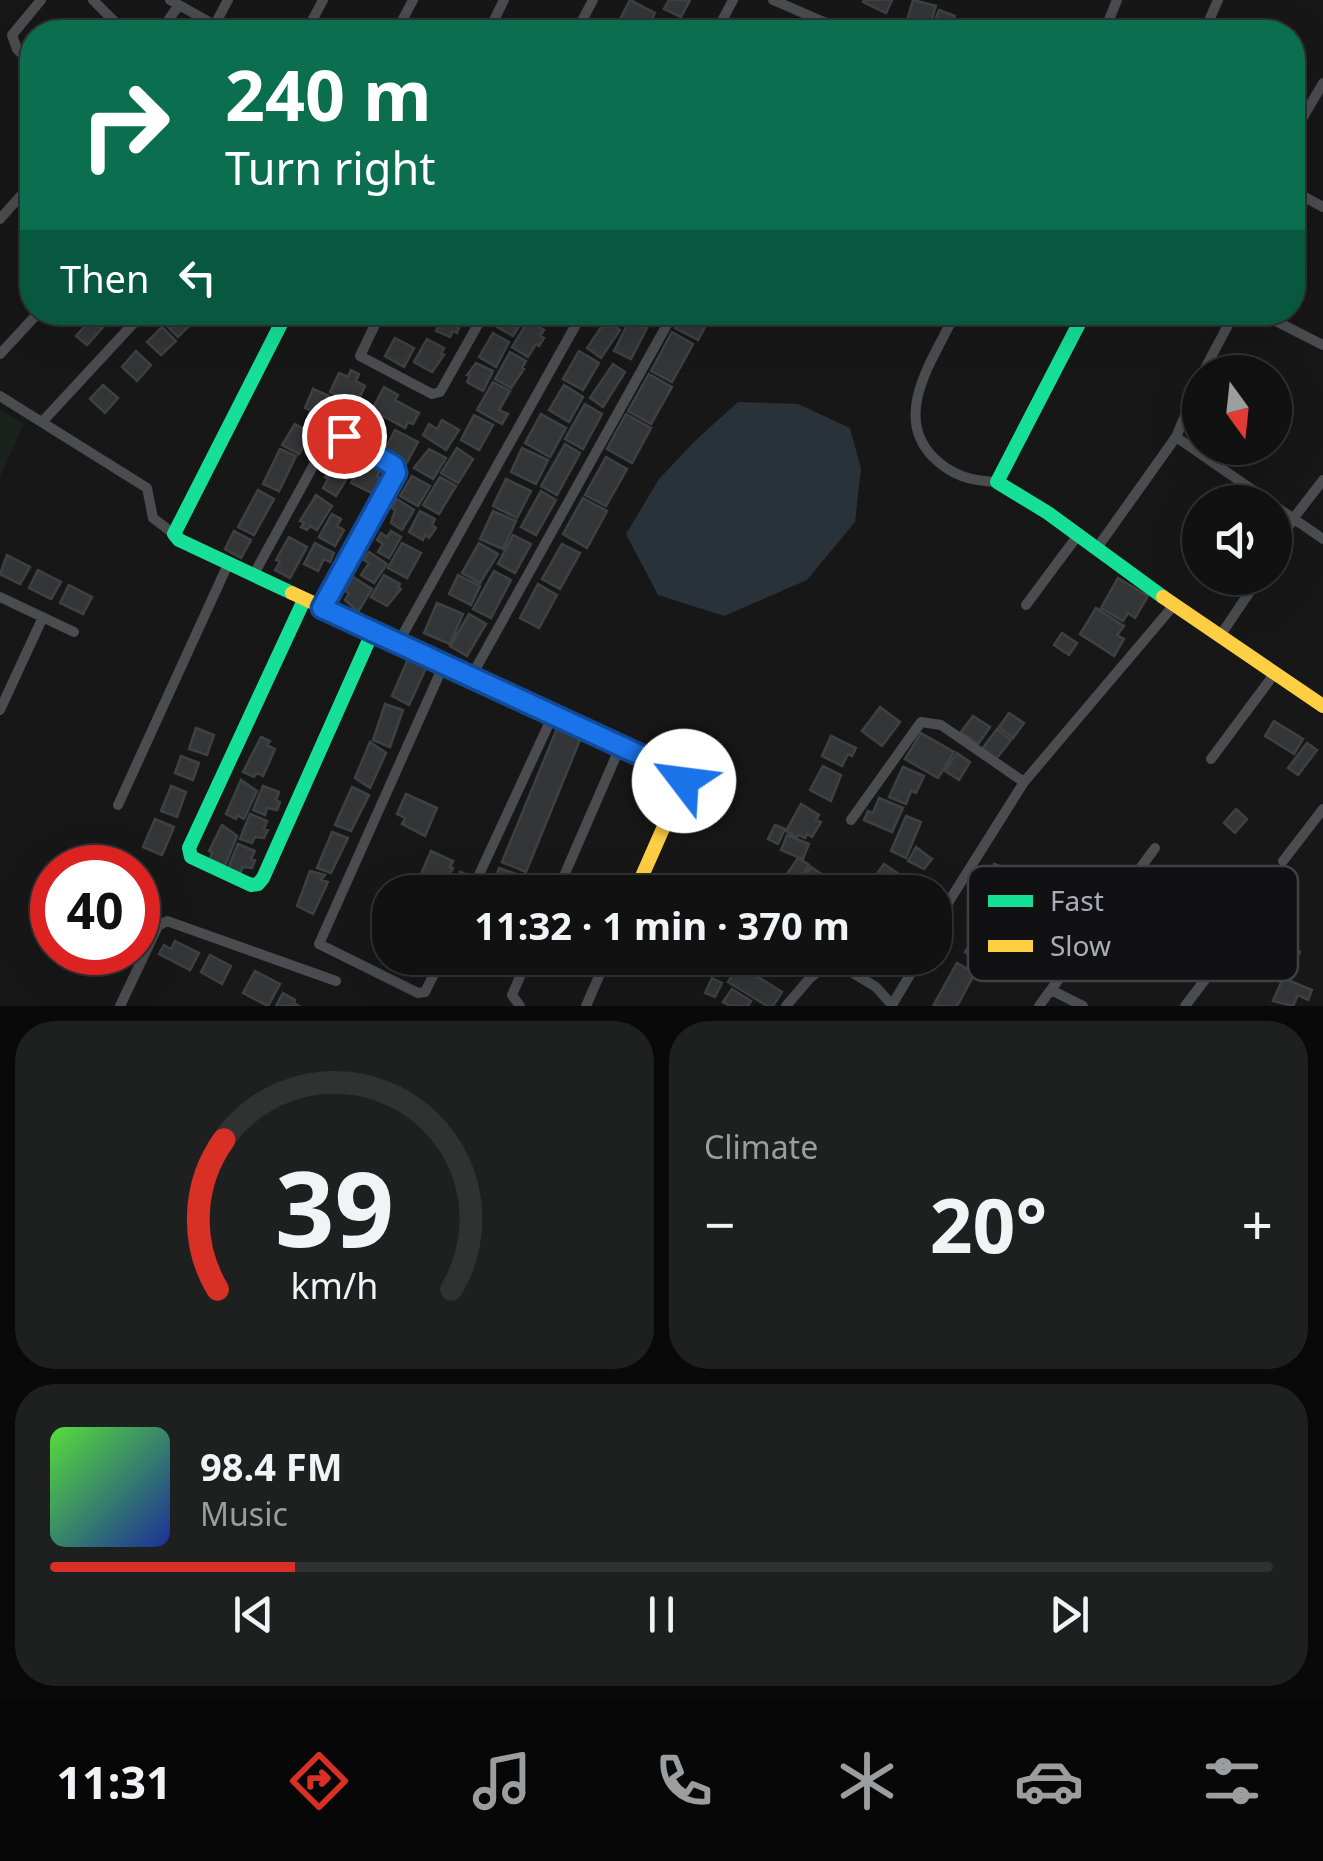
<!DOCTYPE html>
<html lang="en">
<head>
<meta charset="utf-8">
<style>
  :root { --surface:#111; --page:#1e1f1f; --text:#f1f3f6; --muted:#9c9d9f; --line:#303131; --accent:#d93025 }
  body { margin:0; font-family:"Noto Sans",sans-serif; background:var(--page); color:var(--text); height:100vh; display:flex; flex-direction:column; font-size:38px; white-space:nowrap }
  * { box-sizing:border-box; margin:0 }
  p { font-size:32px; color:var(--muted) }
  .icon { flex:none; width:55px; height:55px; fill:none; stroke:currentColor; stroke-width:2; stroke-linecap:round; stroke-linejoin:round }
  .map { position:relative; height:1006px; overflow:hidden }
  .side { display:flex; flex-direction:column; gap:15px; padding:15px; background:#090909; flex:1 }
  .side>* { flex:none }
  .guide { position:absolute; left:20px; top:20px; width:1285px; height:305px; border-radius:40px; box-shadow:0 10px 40px #0002,0 0 0 2px var(--line); background:#0b6e4f; color:#fff; overflow:hidden }
  .needle { width:65px; rotate:165deg }
  .fabs { position:absolute; left:1182px; top:355px; display:grid; gap:20px }
  .fabs a { display:grid; place-items:center; width:110px; height:110px; border-radius:50%; background:var(--surface); box-shadow:0 10px 40px #0002,0 0 0 2px var(--line); font-size:50px }
  .speed { position:absolute; left:30px; top:845px; display:flex; gap:20px; font-size:50px; font-weight:700; text-align:center }
  .speed>* { display:grid; place-content:center; width:130px; height:130px; border-radius:50%; background:var(--surface); box-shadow:0 10px 40px #0002,0 0 0 2px var(--line); line-height:1 }
  .speed .limit { border:15px solid #d22; background:#fff; color:#111 }
  .pin { position:absolute; display:grid; place-items:center; width:85px; height:85px; color:#fff; margin:-42px; border:5px solid #fff; border-radius:50%; box-shadow:0 2px 10px #0007 }
  .me { position:absolute; width:110px; margin:-55px; rotate:300deg; stroke-linejoin:round; filter:drop-shadow(0 0 8px #0008) }
  .turn { display:flex; align-items:center; gap:35px; height:210px; padding:0 40px; font-size:45px }
  .turn .icon { width:130px; height:130px; stroke-width:2.5 }
  .turn b { display:block; font-size:70px; line-height:85px }
  .then { display:flex; align-items:center; height:95px; padding:0 40px; background:#0003; gap:20px; font-size:38px }
  .big { font-size:75px; font-weight:700; line-height:1.1 }
  .side .card { flex:1; display:flex; flex-direction:column; justify-content:center; gap:15px; min-width:0; padding:0 35px; border-radius:40px; background:var(--page) }
  .side .dial { align-items:center; gap:0 }
  .dial svg { height:260px; overflow:visible; fill:none; stroke:var(--line); stroke-width:7; stroke-linecap:round; text-anchor:middle }
  .dial text { fill:var(--text); stroke:none }
  .song { display:flex; align-items:center; gap:30px }
  .cover { width:120px; height:120px; border-radius:15px; background:linear-gradient(135deg,hsl(110 70% 55%),hsl(230 70% 35%)) }
  .played { height:10px; border-radius:5px; background:linear-gradient(90deg,var(--accent) 20%,var(--line) 20%) }
  .keys { display:flex; justify-content:space-around; direction:ltr }
  .heat { display:flex; justify-content:space-between; align-items:center; font-size:55px; direction:ltr }
  .side .tiles { flex:1; display:grid; gap:15px; grid-template-columns:1fr 1fr }
  .card:last-child { grid-column:span 2 }
  .trip { position:absolute; left:372px; top:875px; width:580px; height:100px; border-radius:40px; background:var(--surface); box-shadow:0 10px 40px #0002,0 0 0 2px var(--line); font-weight:700; line-height:100px; text-align:center }
  .menu { display:flex; height:160px; justify-content:space-around; align-items:center; background:#070707; color:var(--muted) }
  .menu .icon { width:70px; height:70px }
  .menu .active { color:var(--accent) }
  .menu b { font-size:45px; color:var(--text) }
  .map>svg:first-child { display:block }
  .green { fill:#1b211c }
  .water { fill:#2a3239 }
  .building { fill:#343537; stroke:#3f4043; stroke-width:2.5 }
  .lines { fill:none; stroke-linecap:round; stroke-linejoin:round }
  .street { stroke:#4b4c50; stroke-width:10 }
  .fast { stroke:#16e098; stroke-width:14 }
  .slow { stroke:#ffcf43; stroke-width:14 }
  .route-casing { stroke:#114b97; stroke-width:25 }
  .route { stroke:#1a73e8; stroke-width:18 }
  .key { fill:#111113; stroke:#3e4045; stroke-width:2.5 }
  .key-label { font-size:28px; fill:#a8adb8 }
</style>
</head>
<body>
<div class="map">
<svg width="1323" height="1006" viewBox="0 0 1323 1006">
  <rect width="100%" height="100%" fill="#171717"/>
  <path class="green" d="M0,409L24,424L0,477Z"/>
  <path class="water" d="M738,402L798,404L850,428L861,469L855,522L807,580L724,616L658,595L626,534L659,479L697,439Z"/>
  <path class="building" d="M630,0L655,13L645,32H637L618,23Z
    M669,0H690L681,17L664,9Z
    M864,0H892L886,13L863,2Z
    M913,0L936,6L928,31L906,24Z
    M939,10L955,16L949,32H930Z
    M97,312H109L113,316L87,345L76,336Z
    M170,312L179,316L186,312L194,321L178,337L161,320Z
    M446,312L463,317L457,333L453,331L450,337L436,331Z
    M503,312L527,314L513,336L497,327Z
    M634,312L651,320L631,359L614,351Z
    M684,312H713L698,340L675,328Z
    M606,320L620,330L601,358L587,348Z
    M528,321L544,330L540,336L544,338L539,346L536,344L528,357L512,347Z
    M162,327L176,341L161,355L147,342Z
    M672,332L693,344L672,382L651,371Z
    M493,333L509,342L496,367L479,357Z
    M395,338L414,348L404,367L385,356Z
    M427,339L444,348L441,354L444,355L432,372L414,362Z
    M136,351L151,365L137,381L122,367Z
    M579,351L599,363L583,390L563,379Z
    M510,352L526,361L522,368L524,369L511,388L495,379Z
    M476,363L493,371L483,391L467,382L470,376L467,375Z
    M613,364L625,372L603,407L590,398Z
    M351,370L359,374L356,381L365,386L356,405L330,392L339,373L348,377Z
    M649,374L672,387L651,424L628,411Z
    M493,382L510,391L499,410L508,414L502,424L477,410Z
    M103,385L118,398L105,413L90,399Z
    M564,385L583,397L569,422L549,410Z
    M384,387L398,395L395,400L419,413L413,424L408,422L405,428L372,410Z
    M313,389L329,396L320,415L305,408Z
    M333,399L345,405L337,422L325,416Z
    M585,404L602,414L583,449L565,439Z
    M541,414L566,428L550,457L525,443Z
    M626,414L651,428L632,463L607,449Z
    M367,415L385,427L377,444L359,435Z
    M474,415L493,425L479,450L461,440Z
    M442,420L459,430L446,450L423,435L429,424L437,429Z
    M295,424L311,433L299,454L282,445Z
    M395,430L418,442L406,464L384,452Z
    M565,444L580,453L557,495L541,486Z
    M457,448L473,459L458,483L441,473Z
    M522,448L548,460L536,484L511,472Z
    M280,449L296,456L279,491L263,484Z
    M429,449L446,458L433,479L414,468Z
    M342,456L356,464L336,496L323,488L328,479L325,477Z
    M606,457L627,469L606,506L585,495Z
    M361,462L380,471L377,477L383,480L376,495L351,483Z
    M412,476L430,486L418,506L400,496Z
    M440,477L456,486L439,514L423,505Z
    M506,479L531,491L517,518L493,506Z
    M258,490L274,499L254,535L238,527Z
    M541,491L556,500L536,535L521,527Z
    M316,495L332,506L317,530L310,526L307,530L301,527L304,523L300,521Z
    M583,498L607,511L587,548L563,534Z
    M397,499L414,510L402,530L391,523L395,510L391,507Z
    M420,511L435,519L432,525L436,528L429,538L425,535L423,540L409,532Z
    M493,511L516,521L503,549L480,539Z
    M332,514L341,519L337,526L344,530L335,546L319,537Z
    M234,531L251,540L241,558L225,549Z
    M391,531L401,537L389,558L378,552L383,544L377,540L381,533L387,537Z
    M513,535L531,544L515,573L498,564Z
    M289,537L307,547L290,578L275,570L280,562L276,560Z
    M315,543L334,553L330,562L324,559L318,571L304,564Z
    M402,543L421,553L407,578L388,568Z
    M479,543L498,554L480,583L462,573Z
    M562,544L580,553L560,589L542,579Z
    M369,552L387,564L374,583L361,575L369,563L364,560Z
    M7,555L30,567L20,584L0,574Z
    M38,570L61,582L51,599L29,588Z
    M494,571L511,580L491,618L473,609Z
    M384,575L400,584L398,587L401,589L387,606L371,597Z
    M458,575L480,586L471,605L449,594Z
    M353,577L372,589L358,612L345,600L349,593L345,591Z
    M1118,578L1148,596L1135,618L1128,613L1123,621L1101,608Z
    M538,584L557,595L539,628L520,618Z
    M69,585L92,597L83,614L60,603Z
    M437,603L463,614L450,644L424,633Z
    M1096,608L1124,626L1117,635L1124,639L1114,656L1080,634Z
    M469,614L486,624L467,656L450,646Z
    M1062,633L1077,643L1069,655L1054,645Z
    M408,659L426,668L409,705L392,696Z
    M385,704L403,710L390,747L373,740Z
    M880,707L900,722L882,746L862,731Z
    M1009,713L1024,723L1013,738L999,727Z
    M973,716L990,727L978,744L961,732Z
    M1274,721L1303,739L1294,754L1265,736Z
    M558,726L582,735L526,872L502,862Z
    M196,728L214,735L207,755L189,749Z
    M997,729L1011,740L996,759L982,749Z
    M921,733L954,752L938,778L905,759Z
    M831,736L856,748L852,756L848,754L842,766L822,756Z
    M261,737L270,741L267,745L275,749L263,776L257,773L254,777L243,772Z
    M370,742L386,753L370,788L355,778Z
    M1307,743L1317,750L1298,775L1288,768Z
    M957,753L970,762L959,780L945,771Z
    M181,756L199,763L193,780L175,773Z
    M823,766L841,775L831,801L810,790Z
    M903,767L924,776L916,793L911,791L906,804L889,797Z
    M241,780L257,791L244,819L237,815L236,819L226,814Z
    M171,786L186,792L177,817L161,811Z
    M263,786L279,792L276,800L280,802L277,810L267,808L265,815L253,810Z
    M352,787L369,795L351,831L335,825Z
    M406,794L437,808L425,836L402,824L405,818L397,814Z
    M879,798L903,808L892,832L864,820L868,811L873,813Z
    M801,804L819,815L816,820L821,822L812,837L807,834L805,838L799,835L797,837L786,831Z
    M1236,809L1247,819L1235,833L1224,823Z
    M250,814L267,821L264,829L268,830L264,838L255,837L252,843L240,839Z
    M906,816L921,822L906,858L891,851Z
    M155,819L174,827L162,855L143,847Z
    M222,825L237,836L225,866L210,859L212,852L209,851Z
    M775,825L785,829L778,844L768,839Z
    M332,832L348,838L331,873L317,868Z
    M787,835L809,844L803,859L781,850Z
    M238,844L255,851L251,859L255,860L252,868L243,867L240,873L228,868Z
    M916,847L932,859L924,869L908,861Z
    M431,851L453,861L450,867L453,868L440,892L416,886Z
    M798,858L809,865L796,885L785,877Z
    M884,864L899,874L886,892H871L866,889Z
    M994,864L1033,877L1027,896L988,883Z
    M811,867L844,889L841,892H793Z
    M499,868L522,876L516,892H490Z
    M310,871L325,875L321,880L328,882L313,914L297,906Z
    M460,872L472,877L465,892L452,890Z
    M981,926L1002,939L987,965L965,952Z
    M1283,940L1300,952L1285,975L1268,963Z
    M175,941L199,953L190,970L159,954L164,945L171,949Z
    M210,955L231,966L222,984L201,972Z
    M957,963L975,973L957,1006H933Z
    M739,965L782,992L773,1006H767L728,982Z
    M255,971L280,984L268,1006L243,993Z
    M712,978L722,983L715,997L705,993Z
    M1283,978L1312,990L1308,1000L1298,995L1293,1006L1273,1001Z
    M732,989L751,1001L748,1006H730L723,1002Z
    M283,993L295,1000L294,1003L299,1006H276Z"/>
  <g class="lines">
    <path class="street" d="M93,0L125,32
      M170,0L227,32
      M773,0L847,32
      M214,26L228,0
      M160,32L179,5
      M306,32L323,0
      M396,32L413,0
      M488,32L504,0
      M576,32L593,0
      M716,32L733,0
      M1104,32L1117,0
      M1204,32L1218,0
      M32,64L17,49L12,35L41,0
      M1292,136L1323,83
      M1292,190L1323,207
      M0,219L32,183
      M381,312L360,356L432,394L440,392L485,312
      M956,312C935,357 891,414 933,457C952,476 971,481 997,482
      M1258,312L1323,345
      M0,354L39,312
      M1203,372L1235,312
      M0,396L147,488L153,518L174,534
      M43,421L144,312
      M1176,437L1270,502
      M1275,506L1323,539
      M1097,548L1176,437L1200,380
      M1275,550L1293,519L1323,480
      M254,574L329,437L344,436L394,465L396,473L322,608
      M0,597L74,632
      M1026,605L1078,535
      M1220,636L1259,578
      M398,643L583,312
      M471,677L674,312
      M0,710L43,617
      M1211,759L1275,673
      M118,805L229,562
      M851,820L921,722L941,725L1024,782
      M1283,861L1323,809
      M744,890L748,892
      M471,892L553,715
      M557,892L620,747
      M935,929L951,898L1024,782L1174,605
      M442,958L425,992L418,993L319,944L444,664
      M828,958L876,987L893,1006
      M1051,990L1083,1006
      M892,1005L920,958
      M120,1006L158,926L167,921L336,981
      M520,1006L512,995L528,958
      M586,1006L607,958
      M786,1006L810,978L831,961
      M1039,1006L1155,848
      M1185,1006L1246,926"/>
    <path class="fast" d="M287,312L174,534L179,540L292,593
      M1085,312L997,482L1048,513L1163,597
      M304,600L189,848L191,857L251,885L258,884L263,878L373,631"/>
    <path class="slow" d="M292,593L681,774L684,781L635,892
      M1163,597L1323,706"/>
  </g>
  <g class="lines">
    <g class="route-casing">
      <path id="route" d="M344,436L394,466L396,473L322,608L681,774L684,781"/>
    </g>
    <use href="#route" class="route"/>
  </g>
  <rect x="968" y="866" width="330" height="115" rx="15" class="key"/>
  <rect x="988" y="895" width="45" height="12" fill="#16e098"/>
  <rect x="988" y="940" width="45" height="12" fill="#ffcf43"/>
  <g class="key-label">
    <text x="1050" y="911">Fast</text>
    <text x="1050" y="956">Slow</text>
  </g>
</svg>
<div class="fabs">
<a><svg class="needle" viewBox="-14 -14 28 28"><path d="M0-13l5 13h-10z" fill="#e53935"/><path d="M0 13l5-13h-10z" fill="#9c9d9f"/></svg></a>
<a><svg class="icon" aria-label="sound" viewBox="0 0 24 24"><path d="M4 9h4l5-4v14l-5-4H4zM17 9q2 3 0 6"/></svg></a>
</div>
<div class="speed"><div class="limit">40</div></div>
<div class="pin" style="left:344px;top:436px;background:#d93025"><svg class="icon" aria-label="arrive" viewBox="0 0 24 24"><path d="M6 21V4h12l-3 4 3 4H6"/></svg></div>
<svg class="me" style="left:684px;top:781px" viewBox="-20 -20 40 40"><circle r="19" fill="#fff"/><path d="M0-13L10 11 0 6-10 11z" fill="#1a73e8"/></svg>
<div class="trip">11:32 · 1 min · 370 m</div>
<div class="guide">
<div class="turn"><svg class="icon" aria-label="right" viewBox="0 0 24 24"><path d="M7 20v-9h11M14 6l5 5-5 5"/></svg><div><b>240 m</b>Turn right</div></div>
<div class="then">Then<svg class="icon" aria-label="left" viewBox="0 0 24 24"><path d="M17 20v-9H6M10 6l-5 5 5 5"/></svg></div>
</div>
</div>
<section class="side">
<div class="tiles">
<div class="card dial"><svg viewBox="0 0 100 80">
<path d="M14 69A42 42 0 1 1 86 69"/>
<path d="M14 69A42 42 0 0 1 16 23" stroke="#d93025"/>
<text x="50" y="56" font-size="32" font-weight="700">39</text>
<text x="50" y="72" font-size="11">km/h</text>
</svg></div>
<div class="card"><p>Climate</p>
<div class="heat"><a>−</a><b class="big">20°</b><a>+</a></div>
</div>
<div class="card">
<div class="song"><i class="cover"></i><div><b>98.4 FM</b><p>Music</p></div></div>
<div class="played"></div>
<div class="keys"><svg class="icon" aria-label="previous" viewBox="0 0 24 24"><path d="M18 5L8 12l10 7zM5 5v14"/></svg><svg class="icon" aria-label="pause" viewBox="0 0 24 24"><path d="M8 5v14M16 5v14"/></svg><svg class="icon" aria-label="next" viewBox="0 0 24 24"><path d="M6 5l10 7-10 7zM19 5v14"/></svg></div>
</div>
</div>
</section>
<nav class="menu">
<b>11:31</b>
<svg class="icon active" aria-label="directions" viewBox="0 0 24 24"><path d="M12 3l9 9-9 9-9-9zM9 14v-3h6M13 9l2 2-2 2"/></svg>
<svg class="icon" aria-label="music" viewBox="0 0 24 24"><path d="M9 18V5l10-2v13"/><circle cx="6" cy="18" r="3"/><circle cx="16" cy="16" r="3"/></svg>
<svg class="icon" aria-label="phone" viewBox="0 0 24 24"><path d="M5 4h4l2 5-3 2q2 4 5 5l2-3 5 2v4C11 20 4 13 5 4z"/></svg>
<svg class="icon" aria-label="climate" viewBox="0 0 24 24"><path d="M12 3v18M4 7l16 10M4 17L20 7"/></svg>
<svg class="icon" aria-label="car" viewBox="0 0 24 24"><path d="M5 17H2v-5l4-1 3-4h7l3 4 3 1v5h-3M9 17h6M6 11h13"/><circle cx="7" cy="17" r="2"/><circle cx="17" cy="17" r="2"/></svg>
<svg class="icon" aria-label="filters" viewBox="0 0 24 24"><path d="M4 7h16M4 17h16"/><circle cx="9" cy="7" r="2"/><circle cx="15" cy="17" r="2"/></svg>
</nav>
</body>
</html>
